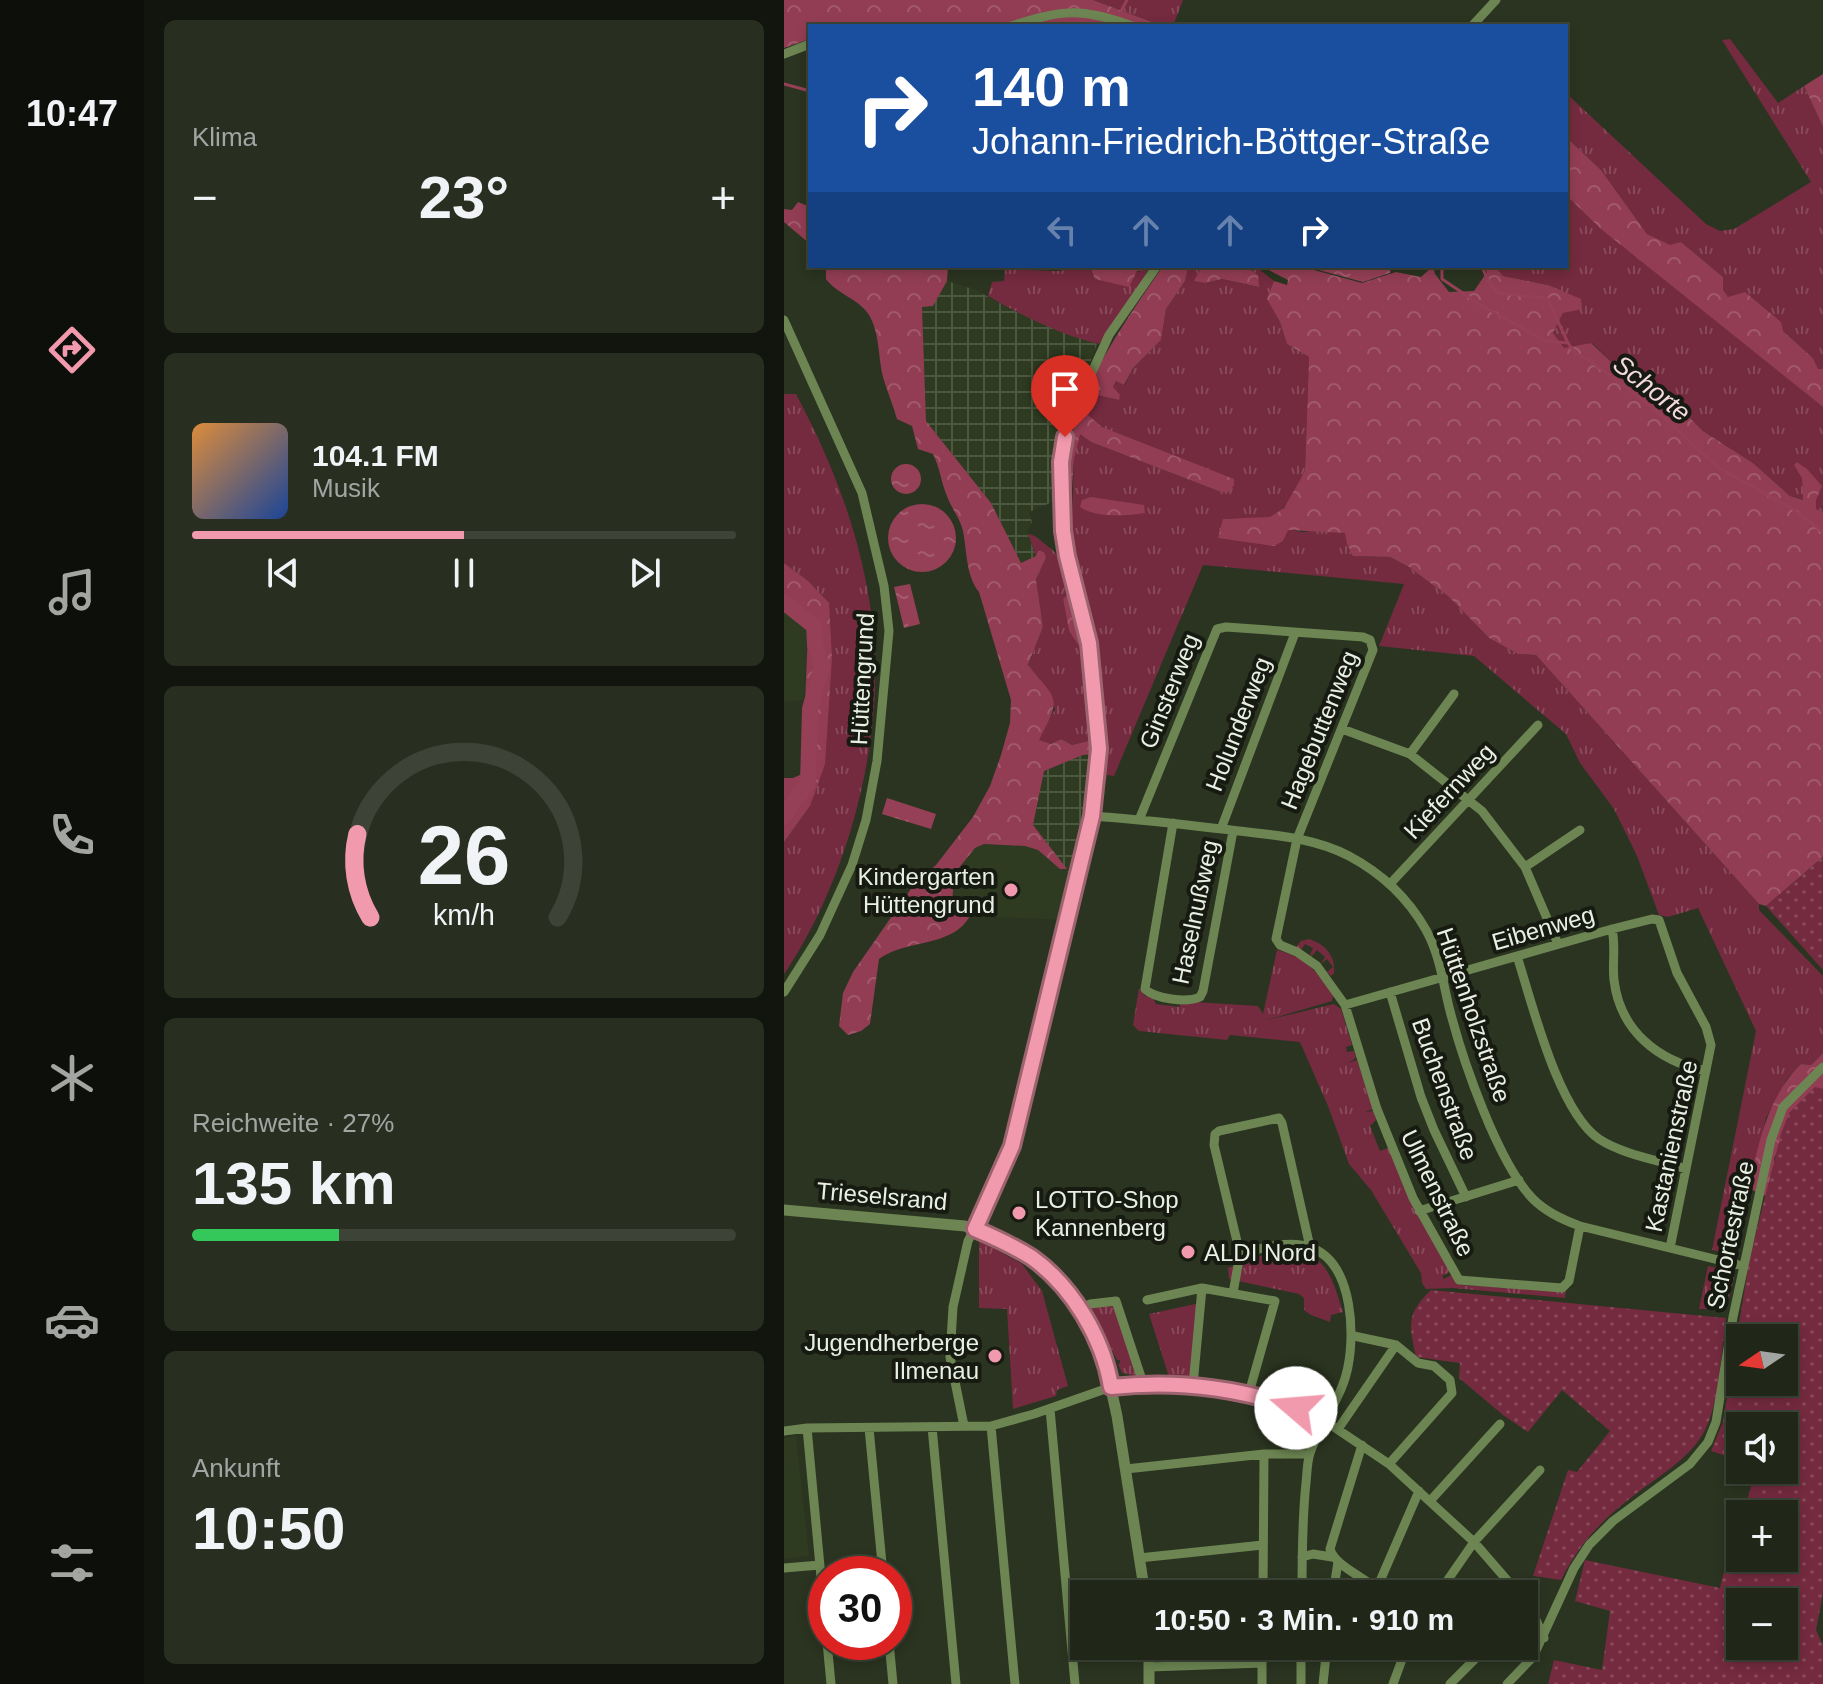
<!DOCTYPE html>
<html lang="de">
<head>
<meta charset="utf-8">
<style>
  :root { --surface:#202718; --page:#282f21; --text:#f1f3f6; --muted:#a2a5a2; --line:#3d4437; --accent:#f29aad }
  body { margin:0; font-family:Helvetica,sans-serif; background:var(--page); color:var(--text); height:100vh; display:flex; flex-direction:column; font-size:30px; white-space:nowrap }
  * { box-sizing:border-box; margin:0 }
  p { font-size:26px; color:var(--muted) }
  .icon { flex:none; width:44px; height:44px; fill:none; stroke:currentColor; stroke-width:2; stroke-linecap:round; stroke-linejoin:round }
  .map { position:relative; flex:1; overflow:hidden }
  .panel { display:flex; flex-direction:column; gap:20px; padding:20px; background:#12150d; width:640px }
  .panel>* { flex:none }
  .banner { position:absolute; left:24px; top:24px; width:760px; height:244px; border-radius:0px; box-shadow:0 4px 12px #0003,0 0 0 2px var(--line); background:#1a4fa0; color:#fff; overflow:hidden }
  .needle { width:52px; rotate:257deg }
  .fabs { position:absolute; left:942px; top:1324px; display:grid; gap:16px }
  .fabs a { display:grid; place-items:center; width:72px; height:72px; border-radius:0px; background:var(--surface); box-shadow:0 4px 12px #0003,0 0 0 2px var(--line); font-size:40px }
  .speed { position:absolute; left:24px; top:1556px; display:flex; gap:16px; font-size:40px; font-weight:700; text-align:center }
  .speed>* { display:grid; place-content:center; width:104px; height:104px; border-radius:50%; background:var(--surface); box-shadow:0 4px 12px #0003,0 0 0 2px var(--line); line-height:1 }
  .speed .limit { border:12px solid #d22; background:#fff; color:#111 }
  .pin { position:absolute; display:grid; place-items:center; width:68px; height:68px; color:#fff; margin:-82px -34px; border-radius:50% 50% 50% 0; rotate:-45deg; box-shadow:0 0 8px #0007 }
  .pin .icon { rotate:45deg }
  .me { position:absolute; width:88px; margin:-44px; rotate:288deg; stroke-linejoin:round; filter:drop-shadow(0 0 6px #0008) }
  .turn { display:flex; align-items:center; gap:28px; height:168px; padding:0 32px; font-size:36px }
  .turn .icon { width:104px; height:104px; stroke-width:2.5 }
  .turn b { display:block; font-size:56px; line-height:68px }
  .lanes { display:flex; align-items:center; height:76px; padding:0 32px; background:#0003; justify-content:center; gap:40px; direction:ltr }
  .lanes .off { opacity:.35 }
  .big { font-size:60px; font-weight:800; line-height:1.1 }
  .panel .widget { flex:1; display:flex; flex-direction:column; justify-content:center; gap:12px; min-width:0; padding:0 28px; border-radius:12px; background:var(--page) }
  .panel .dial { align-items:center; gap:0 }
  .dial svg { height:208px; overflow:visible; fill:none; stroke:var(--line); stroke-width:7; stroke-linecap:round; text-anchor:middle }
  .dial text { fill:var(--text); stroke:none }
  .song { display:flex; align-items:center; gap:24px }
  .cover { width:96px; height:96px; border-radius:12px; background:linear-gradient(135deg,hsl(30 70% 55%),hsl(220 70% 35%)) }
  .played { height:8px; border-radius:4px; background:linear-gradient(90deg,var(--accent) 50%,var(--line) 50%) }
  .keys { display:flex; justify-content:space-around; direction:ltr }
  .heat { display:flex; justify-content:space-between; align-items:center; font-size:44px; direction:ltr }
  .charge { height:12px; border-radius:6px; background:linear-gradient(90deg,#34c759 27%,var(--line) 0) }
  .trip { position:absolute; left:286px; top:1580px; width:468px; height:80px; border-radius:0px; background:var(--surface); box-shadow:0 4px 12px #0003,0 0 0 2px var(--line); font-weight:800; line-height:80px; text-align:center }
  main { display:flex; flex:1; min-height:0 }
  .tabs { display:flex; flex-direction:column; width:144px; justify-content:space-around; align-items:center; background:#0d100a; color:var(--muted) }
  .tabs .icon { width:56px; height:56px }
  .tabs .on { color:var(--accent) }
  .tabs b { font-size:36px; color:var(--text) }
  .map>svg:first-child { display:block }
  .built { fill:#2e3b20 }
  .industrial { fill:url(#industrial-grid) }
  .grass { fill:url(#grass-tufts) }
  .forest { fill:url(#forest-crowns) }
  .garden { fill:url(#garden-dots); fill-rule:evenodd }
  .water { fill:url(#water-ripples) }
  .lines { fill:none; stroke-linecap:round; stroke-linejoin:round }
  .stream { stroke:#954057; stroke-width:3 }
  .river { stroke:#954057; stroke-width:16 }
  .minor { stroke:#6c8552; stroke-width:9 }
  .tertiary { stroke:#6c8552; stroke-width:11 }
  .route-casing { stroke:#9d6470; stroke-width:20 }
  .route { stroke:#f29aad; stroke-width:14 }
  .poi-dot { fill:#f29aad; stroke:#161a11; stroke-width:3 }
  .labels { text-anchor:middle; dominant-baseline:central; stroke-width:8; stroke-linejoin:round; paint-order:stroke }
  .street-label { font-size:24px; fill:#e9f0e3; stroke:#161a11 }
  .poi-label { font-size:24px; fill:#e9f0e3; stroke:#161a11; text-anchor:end }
  .water-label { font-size:26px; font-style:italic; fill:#f4dadf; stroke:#161a11 }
</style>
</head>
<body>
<main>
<nav class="tabs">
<b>10:47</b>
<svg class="icon on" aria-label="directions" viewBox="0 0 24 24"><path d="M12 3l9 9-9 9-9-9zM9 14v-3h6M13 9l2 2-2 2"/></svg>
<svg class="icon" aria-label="music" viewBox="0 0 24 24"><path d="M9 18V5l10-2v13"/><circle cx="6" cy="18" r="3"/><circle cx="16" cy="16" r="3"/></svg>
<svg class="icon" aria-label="phone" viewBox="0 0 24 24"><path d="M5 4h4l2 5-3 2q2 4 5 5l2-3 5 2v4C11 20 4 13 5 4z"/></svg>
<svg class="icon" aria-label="climate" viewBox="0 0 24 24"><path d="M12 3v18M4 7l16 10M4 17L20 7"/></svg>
<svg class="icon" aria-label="car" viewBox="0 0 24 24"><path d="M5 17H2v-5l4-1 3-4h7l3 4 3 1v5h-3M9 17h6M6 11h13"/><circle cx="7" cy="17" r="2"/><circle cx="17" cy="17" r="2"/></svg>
<svg class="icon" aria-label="filters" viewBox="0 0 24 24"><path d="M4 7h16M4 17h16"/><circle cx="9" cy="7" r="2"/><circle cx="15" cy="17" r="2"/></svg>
</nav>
<section class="panel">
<div class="widget"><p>Klima</p>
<div class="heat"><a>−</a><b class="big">23°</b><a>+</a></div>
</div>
<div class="widget">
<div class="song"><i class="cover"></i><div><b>104.1 FM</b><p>Musik</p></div></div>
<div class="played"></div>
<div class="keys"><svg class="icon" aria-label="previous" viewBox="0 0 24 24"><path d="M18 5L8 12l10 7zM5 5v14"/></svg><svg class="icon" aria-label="pause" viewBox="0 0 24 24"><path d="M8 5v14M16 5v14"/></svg><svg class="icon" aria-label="next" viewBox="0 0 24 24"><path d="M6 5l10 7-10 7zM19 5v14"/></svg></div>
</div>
<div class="widget dial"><svg viewBox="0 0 100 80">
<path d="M14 69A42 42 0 1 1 86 69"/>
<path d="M14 69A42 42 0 0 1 9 37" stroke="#f29aad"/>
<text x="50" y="56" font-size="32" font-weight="700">26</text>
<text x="50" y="72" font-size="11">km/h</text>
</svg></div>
<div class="widget"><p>Reichweite · 27%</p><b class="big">135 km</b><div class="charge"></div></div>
<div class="widget"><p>Ankunft</p><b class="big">10:50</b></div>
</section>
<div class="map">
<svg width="1039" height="1684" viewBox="0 0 1039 1684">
  <defs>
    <pattern id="industrial-grid" width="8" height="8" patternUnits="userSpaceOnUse" patternTransform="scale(2)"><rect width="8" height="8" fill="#2e3b20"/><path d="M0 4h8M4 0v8" fill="none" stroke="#4c5840"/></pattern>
    <pattern id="grass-tufts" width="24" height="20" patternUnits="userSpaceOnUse" patternTransform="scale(2)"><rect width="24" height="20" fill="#742a3f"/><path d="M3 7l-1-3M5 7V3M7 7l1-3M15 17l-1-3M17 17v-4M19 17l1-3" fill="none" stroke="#88495b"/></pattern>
    <pattern id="forest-crowns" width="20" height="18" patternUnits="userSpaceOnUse" patternTransform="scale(2)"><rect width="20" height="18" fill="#923d54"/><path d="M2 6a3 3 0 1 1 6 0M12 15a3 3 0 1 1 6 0" fill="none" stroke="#a1596c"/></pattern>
    <pattern id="garden-dots" width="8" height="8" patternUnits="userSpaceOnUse" patternTransform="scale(2)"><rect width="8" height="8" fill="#742a3f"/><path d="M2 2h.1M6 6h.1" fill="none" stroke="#88495b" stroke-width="1.8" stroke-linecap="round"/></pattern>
    <pattern id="water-ripples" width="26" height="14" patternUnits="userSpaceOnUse" patternTransform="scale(2)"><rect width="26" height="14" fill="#954057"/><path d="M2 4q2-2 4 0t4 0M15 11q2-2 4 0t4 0" fill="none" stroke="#a45c6f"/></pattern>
  </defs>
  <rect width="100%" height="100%" fill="#2a3420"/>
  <path class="built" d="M0,612L24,631L20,700L0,702Z
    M200,844L241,846L254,850L276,869H283L287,876L277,920L186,916L175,912L168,904L170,874L191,848Z
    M12,1436L25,1556L0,1559V1438Z"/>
  <path class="industrial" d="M163,281L192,290L228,310L313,344L276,445L273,500L245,512L248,522L243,532L252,556L237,564L207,503L142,421L138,306L149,305Z
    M311,754L305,807L287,876L249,825L260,771L299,755Z"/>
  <path class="grass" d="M309,0H399L389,26H379Z
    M946,39L994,103L1020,86L1039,127V369L1034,370L1029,358L999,331L944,297L939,291V277L897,242L886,246L863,234L817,170L782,137V93L922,224L936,231L950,229L1027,182L938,40Z
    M782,195L818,229L1039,407V512L1032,510V500L1018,478L1020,500L1006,496L969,463L919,431L876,388L836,370L808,343L780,349L769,333L779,313L764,285L719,276L711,266H782Z
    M403,266H423L417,268L411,281L421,283L438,279L474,287V275L461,266H471L490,281L484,299L496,322L503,344L525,357L521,470C514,485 503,512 486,517C473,521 453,518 440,519L518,532L539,530L561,533L570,556L606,557L625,567L665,597L705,638L734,654L752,655L975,904V910L1039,976V1053L1027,1065L1017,1064L1003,1079L982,1118L962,1203L951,1214L948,1229L942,1235L945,1254L928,1250L972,1031L914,908L884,917L875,915L853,856L830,809L796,763L782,734L690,656L595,646L620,584L419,565L330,776L323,775L320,789L314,794C316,745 317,696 310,647C303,603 288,560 282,516L288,514L290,459L295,433L307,442L437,492L318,427L303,415L313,395L335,400L329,387L332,381L341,385L349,368L377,340L382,309L401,281Z
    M305,268L311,279L364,270L351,293L315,344C277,335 238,316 204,296L208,282L220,281L221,269L272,271Z
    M0,394H12C50,465 78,539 88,619C103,733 65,879 0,974V842L26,806L23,580L0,563Z
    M244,534C251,535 255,539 261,544C281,559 281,567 287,591L279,599L285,631L301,655L308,740L288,745L277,739L267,744L254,740L271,709L256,679L244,666L259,627L252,579L262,558L252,556Z
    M525,939C541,944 552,956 550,973L547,976L543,972L549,967L543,959L537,964L541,957L533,950L528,956L526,955L529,948L521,944L517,950L512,947L517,941Z
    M493,950C523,958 532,971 549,995L548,1001L483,1020L550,1004L557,1009L568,1045L562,1047L563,1052L570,1051L572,1058L564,1063L573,1060L589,1109L581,1112L590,1111L592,1120L586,1126L596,1151L604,1148L634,1213L666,1272L658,1276L660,1279L667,1275L677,1285L774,1291L782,1289L781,1298L668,1288L642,1289L638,1283L637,1273L587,1190L565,1164L544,1106L516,1042L446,1035L443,1040L355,1031L349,1025L355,988L361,996L369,998L372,1004L396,1007L395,1001L474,1006L479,1014Z
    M195,1240L238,1264L258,1291L284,1386L273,1390L272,1396L229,1409L223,1309L195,1308Z
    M520,1252C546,1262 551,1288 559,1312L547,1315L546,1322L527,1315L520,1310V1298L515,1294L445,1279L444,1268L482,1254Z
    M924,1266L933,1268L930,1309H915Z
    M416,1303L408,1377H385L365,1314Z
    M329,1305L353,1376L338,1373L334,1364L336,1363V1360H333L307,1310V1307Z"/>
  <path class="forest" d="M0,0H309L379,26H316L306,22L291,26H26V39L0,48Z
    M1039,74V127L1020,86Z
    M782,137L817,170L863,234L886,245L897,242L939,277V290L944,297L961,292L997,322L999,331L1029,358L1034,369H1039V407L817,229L782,195Z
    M14,202L26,207V244L0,222V209L8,210Z
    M42,266H164L163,281L149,306L138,307L142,421L207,503L237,563L252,556L254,551L260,552L262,558L252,579L259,627L244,665C274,702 278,696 255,740L267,744L277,739L288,745L308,740L311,754L299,755L260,771L249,825L283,869H276L254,850L241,846L200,844L191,848L170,874L168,904L175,912L186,916C168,948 122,939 95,959L86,1024L77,1031L64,1035L55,1026L59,993L69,972L131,883L152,865L189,817L206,786L217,755L226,723L227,700L195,592C182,576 183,551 179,531C176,518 167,508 163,496C157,482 156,468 149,454L134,449L128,426L113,419C109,405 103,391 99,377C94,357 96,334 85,315C75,299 53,294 42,279Z
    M305,266H366L364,270L353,271L345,287L311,279Z
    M379,266L404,267L401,281L382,309L377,340L349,368L340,385L332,381L329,387L336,395L335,400L313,395L304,415L318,427L450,479V485L445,492H437L307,442L296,434L290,459L287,503L285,504L282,502C283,481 283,460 287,440C301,376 343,319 379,266Z
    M423,266H461L474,275L475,287L438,279L421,283L410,281L417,268Z
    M477,266H515L578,283L612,272L637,277L649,266L651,274L665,292L690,291L703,272L699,266H711L719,276L764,285L797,299L798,309L779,313L769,333L780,348L807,343L836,370L876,388L919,431L969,463L1006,496L1019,500L1018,478L1010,465L1013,462L1023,469L1038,486L1032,500V509L1039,512V857L982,906L975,904L752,655L734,654L705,638L665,597L625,567L606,557L569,556L563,544L561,533L504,530L499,541L490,546L434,538L439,519L486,517L500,508L515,482L521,470L525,357L503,344L496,322L483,299L490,281L503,285L504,280Z
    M307,497L360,505L361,513C341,516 312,518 296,507L298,500Z
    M0,563L23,580L45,603L48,658L41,764L26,806L0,842V778H9L18,774L24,631L0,612Z
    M287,591L301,655L285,631L279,599Z
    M1039,1053V1062L1030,1071H1039V1094L999,1141L990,1158L991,1181L983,1196C976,1195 971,1191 965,1188C974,1143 984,1096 1017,1064L1027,1065Z
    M959,1203L961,1205L952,1252L945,1254L940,1242L948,1229L955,1205Z
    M933,1268L944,1271L950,1278L941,1310L930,1309Z"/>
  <path class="garden" d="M1039,857V970L982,906Z
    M1031,1087L1039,1089V1593L1032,1630L1039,1645V1684H764L770,1660L818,1670L826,1611L791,1601L801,1560L936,1588L956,1506L961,1507L970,1477L951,1472L954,1460L927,1451L939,1422L966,1256L997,1134L1005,1113ZM956,1338H1000V1382H956ZM956,1426H1000V1470H956ZM956,1514H1000V1558H956ZM956,1602H1000V1646H956Z
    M647,1290L942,1318C937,1352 936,1403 920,1432C906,1457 880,1473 857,1490C821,1517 798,1539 777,1580L749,1576L784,1470L793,1472L826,1431L778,1390L744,1432L719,1415L675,1378L676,1363L632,1357C625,1325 622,1314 647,1290Z"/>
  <path class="water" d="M520,266H607L606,273L579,282Z
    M107 479a15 15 0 1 1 30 0a15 15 0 1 1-30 0Z
    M104 538a34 34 0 1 1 68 0a34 34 0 1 1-68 0Z
    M126,584L136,624L120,628L110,587Z
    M103,798L152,814L147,829L98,814Z"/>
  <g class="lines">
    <path class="stream" d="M337,11L343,0
      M0,84L26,91
      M658,266V279L698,306L762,341L784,343
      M698,266L703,279L714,293L763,298L784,343L792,354L805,360L868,407L935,468L1009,509L1039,532"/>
    <path class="river" d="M0,602L30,626L31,644L38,666L26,709L24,783L0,816"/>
    <path class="minor" d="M227,26C278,10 296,7 348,26
      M688,26L712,0
      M0,54L26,44
      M0,320L78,493L100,586L105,631L93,761L82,820L68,865L36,935L0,992
      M558,729L626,754L698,811L741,867L774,944
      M626,754L670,694
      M308,816C355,819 401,825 447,830C487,835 529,837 565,856C597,873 624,898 642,930C656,955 659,984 666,1011C679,1061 714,1163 749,1199C762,1212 779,1220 796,1226L959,1266
      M355,820L433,629L442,627L579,637L586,640L589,650L513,839L492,939L496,945L513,952L533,966L561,1005L593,1109L629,1198L675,1280L778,1288L785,1281L796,1226
      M389,823L361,989C371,999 403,1003 416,997L419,991L449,831
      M437,829L511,633
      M741,867L796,830
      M606,884L754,725
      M828,929C832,947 828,963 830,980C836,1031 874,1061 922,1071
      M733,956C748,1003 774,1111 815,1139C840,1155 874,1160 902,1169
      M606,992L637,1097L650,1130L682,1197
      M561,1005L828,929L868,919L875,920L893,973L922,1027L927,1045L886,1248
      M635,1211L735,1180
      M456,1254C478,1248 506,1239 528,1248C570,1264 572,1339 562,1375C555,1402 535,1426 526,1453C523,1462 523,1474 522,1483C518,1520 518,1557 518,1594
      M449,1293L456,1254L430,1145L431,1134L435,1131L495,1118L498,1123L526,1247
      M363,1300L418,1288L491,1301L465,1393
      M296,1309L306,1304L332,1301L359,1383
      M570,1336L612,1345L634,1363L650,1366L666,1380L668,1393L605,1464
      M409,1385L418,1288
      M266,1409L291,1684
      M180,1426L166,1357L169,1307L184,1241L212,1186L228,1146L308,816L315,749L305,643L283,556L279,531L277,462L281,437L291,409L325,335L373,266
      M207,1426L231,1684
      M148,1427L172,1684
      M23,1428L42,1630
      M85,1428L99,1574
      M554,1429L612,1345
      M0,1431L23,1428L207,1426L250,1414L327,1387L359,1383L409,1385L465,1393L512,1408L541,1421L605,1464L690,1542L735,1594
      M578,1445L546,1549C551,1567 584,1578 598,1594
      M342,1469L480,1454
      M646,1501L716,1424
      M518,1557L529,1554L548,1557
      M355,1558L479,1545
      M0,1568L36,1565
      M593,1588L635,1491
      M479,1594L480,1454H525
      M549,1594L554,1562
      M654,1594L690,1542L756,1470
      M740,1601L749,1613L760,1638
      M43,1642L47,1684
      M105,1642L109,1684
      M479,1652L517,1651
      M366,1667L478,1663
      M478,1684V1657
      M517,1684V1647
      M539,1684L543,1646
      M609,1684L623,1646
      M666,1684L704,1646
      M723,1684L749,1657L790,1568L805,1545L829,1521L906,1464L924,1442L932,1422L949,1317L987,1140L999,1107L1039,1067"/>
    <path class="tertiary" d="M0,1210L181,1226L237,1251L267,1274L296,1309L320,1357L333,1416L361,1594
      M365,1684V1646"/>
  </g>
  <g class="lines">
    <g class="route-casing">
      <path id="route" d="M281,437L277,462L279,531L283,556L305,643L315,749L308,816L228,1146L191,1229C210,1237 229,1246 247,1257C288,1286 319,1338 327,1387C391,1380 451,1387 512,1408"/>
    </g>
    <use href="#route" class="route"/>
  </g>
  <g class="poi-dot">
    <circle cx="227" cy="890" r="8"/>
    <circle cx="235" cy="1213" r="8"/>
    <circle cx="404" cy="1252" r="8"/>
    <circle cx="211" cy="1356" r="8"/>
  </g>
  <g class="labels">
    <g class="street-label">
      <text transform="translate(78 679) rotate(-87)">Hüttengrund</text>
      <text transform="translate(385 691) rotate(-68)">Ginsterweg</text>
      <text transform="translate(454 724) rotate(-69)">Holunderweg</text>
      <text transform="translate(535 730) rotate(-68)">Hagebuttenweg</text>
      <text transform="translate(665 791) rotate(-47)">Kiefernweg</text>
      <text transform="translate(411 912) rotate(-78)">Haselnußweg</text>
      <text transform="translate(759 928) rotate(-16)">Eibenweg</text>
      <text transform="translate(690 1015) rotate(71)">Hüttenholzstraße</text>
      <text transform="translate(661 1089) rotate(70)">Buchenstraße</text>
      <text transform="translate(887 1146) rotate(-78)">Kastanienstraße</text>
      <text transform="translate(654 1193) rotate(64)">Ulmenstraße</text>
      <text transform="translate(98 1196) rotate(5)">Trieselsrand</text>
      <text transform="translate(946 1235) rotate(-78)">Schortestraße</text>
    </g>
    <g class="poi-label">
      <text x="211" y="876">Kindergarten<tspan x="211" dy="28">Hüttengrund</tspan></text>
      <text x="251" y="1199" text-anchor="start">LOTTO-Shop<tspan x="251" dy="28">Kannenberg</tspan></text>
      <text x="420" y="1252" text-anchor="start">ALDI Nord</text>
      <text x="195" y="1342">Jugendherberge<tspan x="195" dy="28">Ilmenau</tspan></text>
    </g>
    <g class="water-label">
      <text transform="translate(868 388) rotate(38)">Schorte</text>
    </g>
  </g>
</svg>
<div class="fabs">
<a><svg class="needle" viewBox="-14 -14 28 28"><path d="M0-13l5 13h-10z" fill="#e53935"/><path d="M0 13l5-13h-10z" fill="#a2a5a2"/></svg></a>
<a><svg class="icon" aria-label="sound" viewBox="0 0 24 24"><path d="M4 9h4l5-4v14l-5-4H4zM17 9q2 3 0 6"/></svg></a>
<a>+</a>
<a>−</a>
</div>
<div class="speed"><div class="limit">30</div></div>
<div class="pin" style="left:281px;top:437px;background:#d93025"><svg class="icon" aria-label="arrive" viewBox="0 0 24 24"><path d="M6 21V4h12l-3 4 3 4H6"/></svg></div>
<svg class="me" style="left:512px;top:1408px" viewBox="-20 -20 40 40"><circle r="19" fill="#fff"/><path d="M0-13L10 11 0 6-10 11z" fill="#f29aad"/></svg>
<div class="trip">10:50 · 3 Min. · 910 m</div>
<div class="banner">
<div class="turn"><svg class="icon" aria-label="right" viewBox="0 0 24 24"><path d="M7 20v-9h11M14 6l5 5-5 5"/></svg><div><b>140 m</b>Johann-Friedrich-Böttger-Straße</div></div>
<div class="lanes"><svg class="icon off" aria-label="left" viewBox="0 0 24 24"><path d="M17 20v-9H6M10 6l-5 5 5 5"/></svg><svg class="icon off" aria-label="ahead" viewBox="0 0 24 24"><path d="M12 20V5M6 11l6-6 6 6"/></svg><svg class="icon off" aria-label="ahead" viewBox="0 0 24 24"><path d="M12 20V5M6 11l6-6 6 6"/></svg><svg class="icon" aria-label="right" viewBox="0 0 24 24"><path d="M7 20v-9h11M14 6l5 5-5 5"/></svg></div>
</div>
</div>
</main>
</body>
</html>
